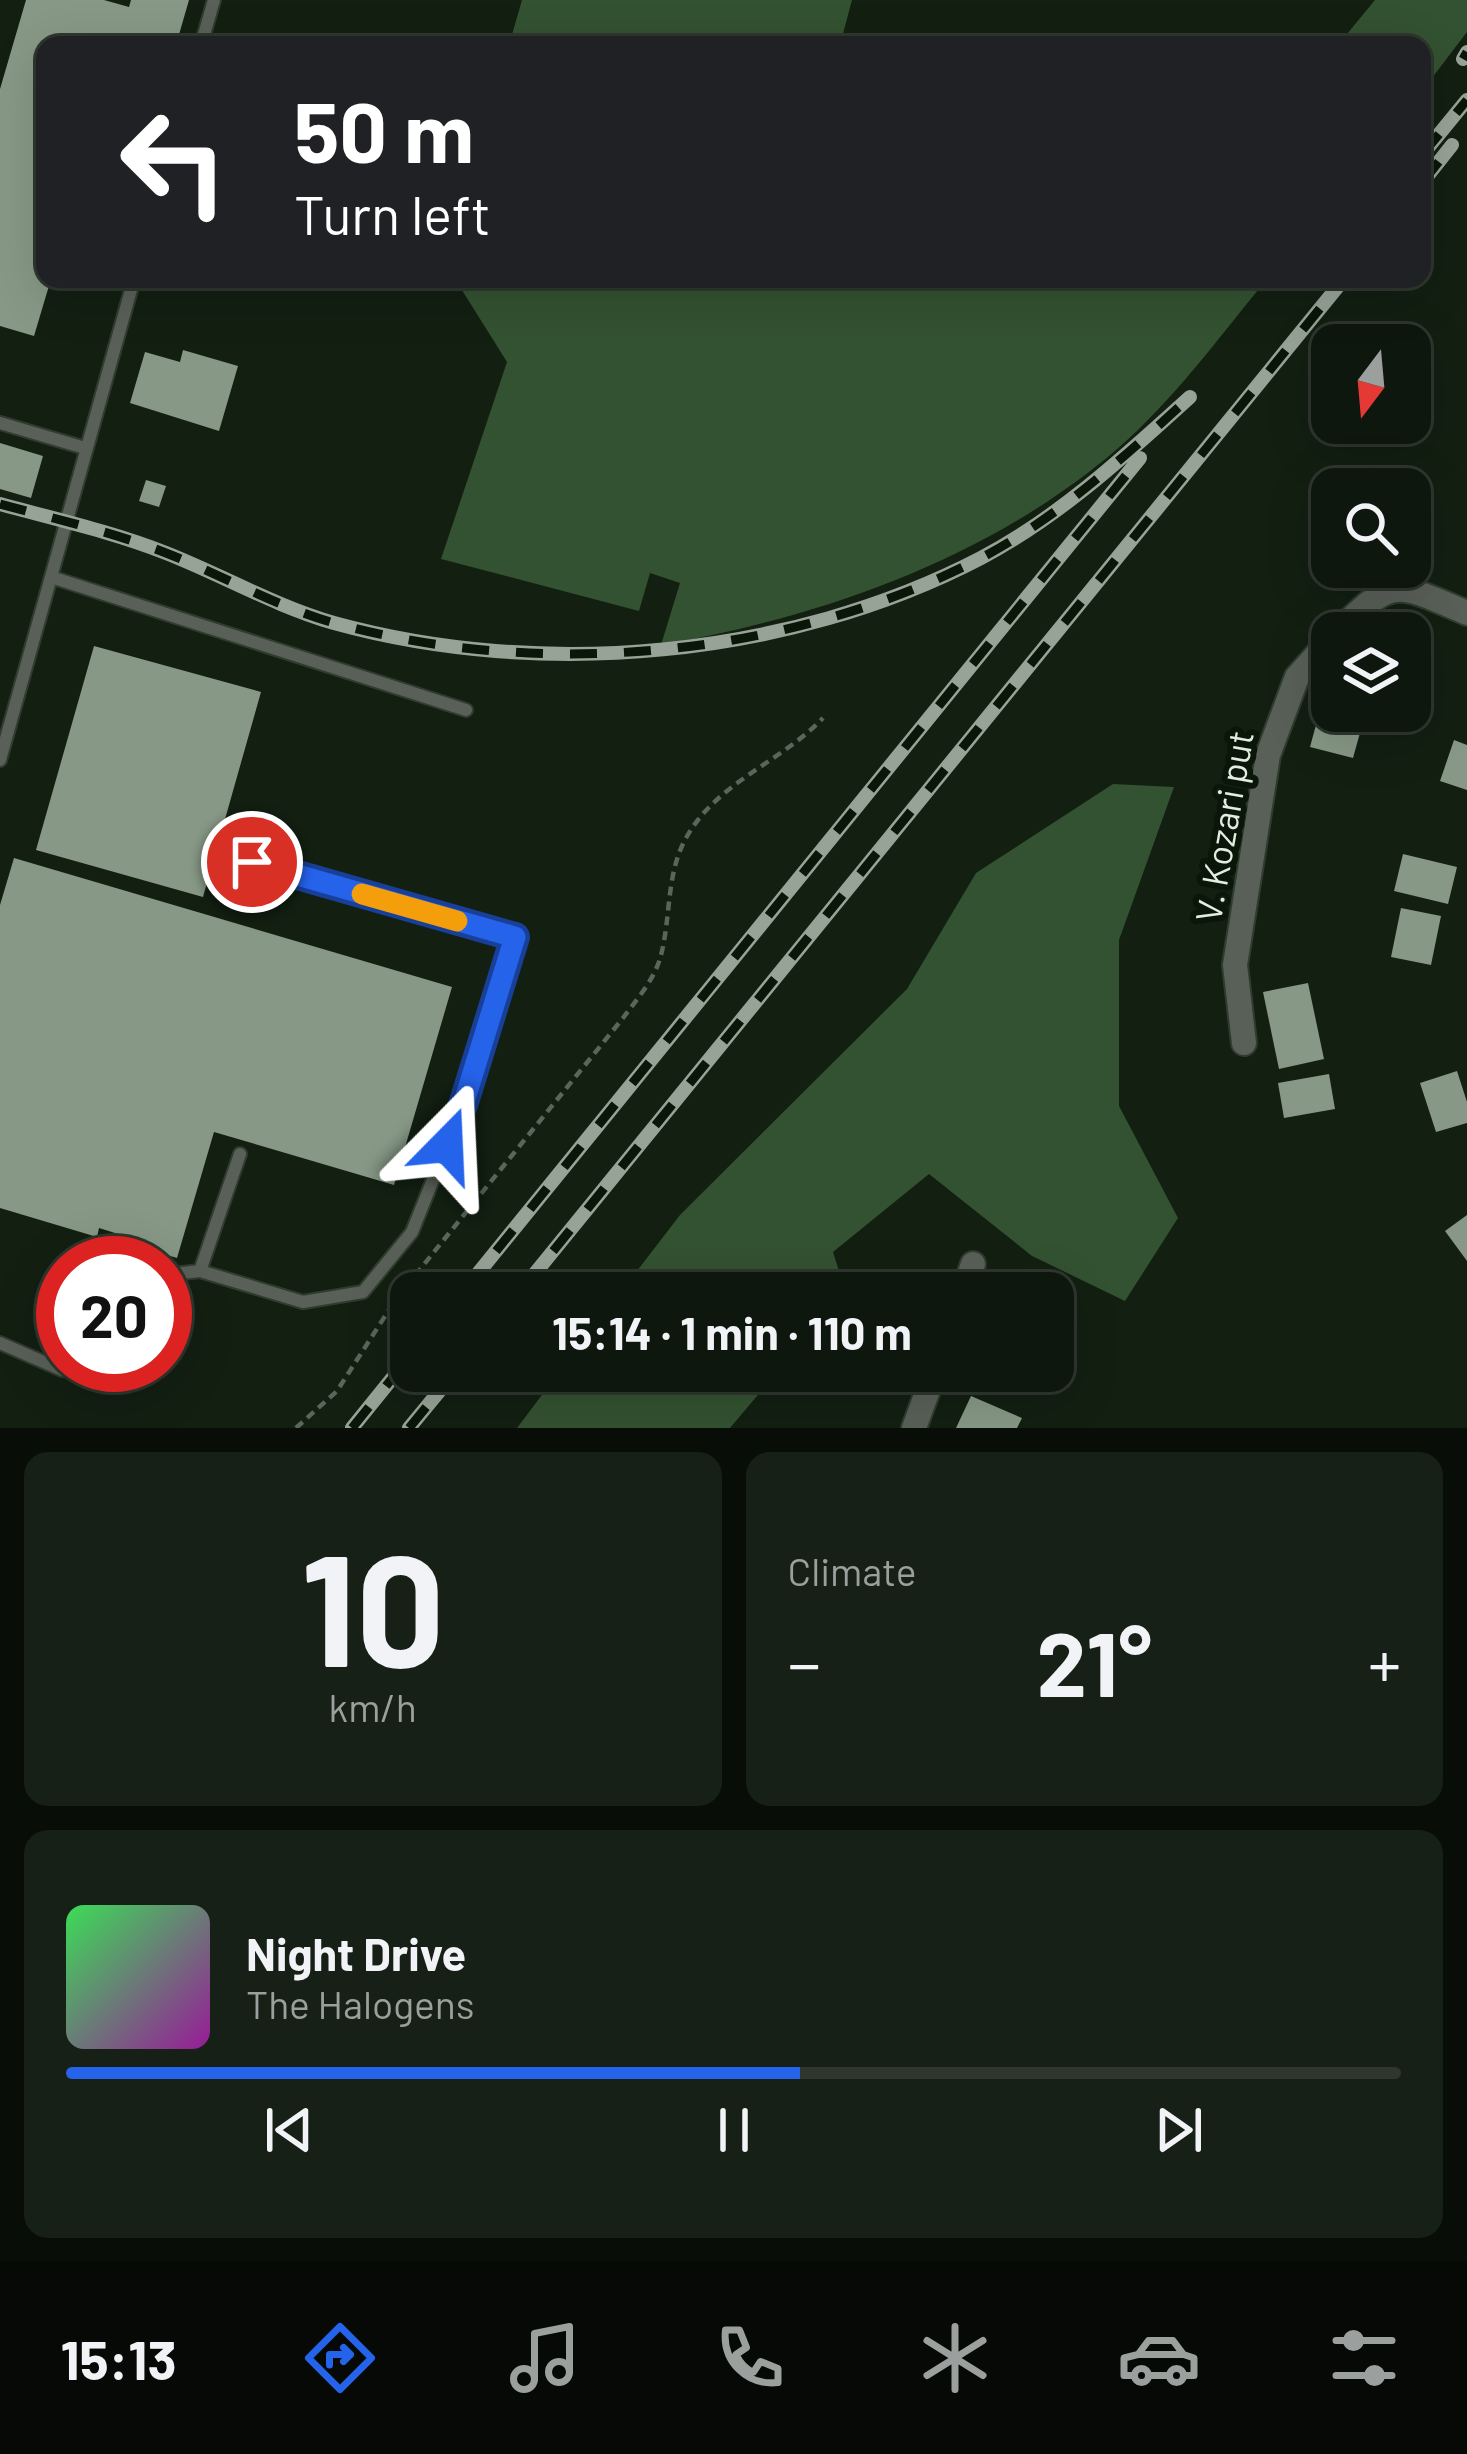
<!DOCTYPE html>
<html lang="en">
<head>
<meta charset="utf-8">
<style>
  :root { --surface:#0e170d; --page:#172016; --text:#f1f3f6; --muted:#9b9f9d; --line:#2e362e; --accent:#2563eb }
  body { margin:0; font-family:Barlow,sans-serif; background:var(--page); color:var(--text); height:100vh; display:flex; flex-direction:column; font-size:45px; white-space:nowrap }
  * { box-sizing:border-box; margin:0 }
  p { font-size:39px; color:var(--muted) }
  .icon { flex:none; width:66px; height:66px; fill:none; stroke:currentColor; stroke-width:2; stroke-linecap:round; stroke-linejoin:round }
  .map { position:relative; height:1428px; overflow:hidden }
  .sheet { display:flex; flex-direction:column; gap:24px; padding:24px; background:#080d07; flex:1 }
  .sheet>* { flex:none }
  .guide { position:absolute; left:36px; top:36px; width:1395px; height:252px; border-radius:24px; box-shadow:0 12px 48px #0002,0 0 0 3px var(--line); background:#202124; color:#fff; overflow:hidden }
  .needle { width:78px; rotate:196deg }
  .buttons { position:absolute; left:1311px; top:324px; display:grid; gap:24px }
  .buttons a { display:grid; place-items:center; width:120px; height:120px; border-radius:24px; background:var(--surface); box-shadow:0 12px 48px #0002,0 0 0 3px var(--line); font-size:60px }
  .speed { position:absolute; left:36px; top:1236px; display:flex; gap:24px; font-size:60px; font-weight:700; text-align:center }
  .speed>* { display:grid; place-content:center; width:156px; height:156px; border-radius:50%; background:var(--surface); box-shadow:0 12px 48px #0002,0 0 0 3px var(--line); line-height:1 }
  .speed .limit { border:18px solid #d22; background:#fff; color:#111 }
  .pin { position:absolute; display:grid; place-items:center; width:102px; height:102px; color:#fff; margin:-51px; border:6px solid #fff; border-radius:50%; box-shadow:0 3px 12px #0007 }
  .me { position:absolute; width:132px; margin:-66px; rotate:21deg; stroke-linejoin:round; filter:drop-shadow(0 0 9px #0008) }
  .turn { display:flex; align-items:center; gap:42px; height:252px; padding:0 60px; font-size:54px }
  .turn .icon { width:156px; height:156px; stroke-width:2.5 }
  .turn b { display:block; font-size:84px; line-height:102px }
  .big { font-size:90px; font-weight:700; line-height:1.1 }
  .sheet .tile { flex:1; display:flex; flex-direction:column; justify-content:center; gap:18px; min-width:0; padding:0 42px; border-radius:24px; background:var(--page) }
  .sheet .dial { align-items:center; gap:0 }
  .dial b { font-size:156px; line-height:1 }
  .song { display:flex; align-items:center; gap:36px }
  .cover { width:144px; height:144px; border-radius:18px; background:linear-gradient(135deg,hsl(130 70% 55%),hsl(300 70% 35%)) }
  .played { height:12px; border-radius:6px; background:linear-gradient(90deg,var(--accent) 55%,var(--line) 55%) }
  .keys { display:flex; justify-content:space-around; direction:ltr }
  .heat { display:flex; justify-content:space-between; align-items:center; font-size:66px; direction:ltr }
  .sheet .tiles { flex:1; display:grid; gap:24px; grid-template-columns:1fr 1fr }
  .tile:last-child { grid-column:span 2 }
  .trip { position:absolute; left:390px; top:1272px; width:684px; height:120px; border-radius:24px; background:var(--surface); box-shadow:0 12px 48px #0002,0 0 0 3px var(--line); font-weight:700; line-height:120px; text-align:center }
  .tab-bar { display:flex; height:192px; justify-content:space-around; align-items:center; background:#060905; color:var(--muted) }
  .tab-bar .icon { width:84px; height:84px }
  .tab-bar .active { color:var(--accent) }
  .tab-bar b { font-size:54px; color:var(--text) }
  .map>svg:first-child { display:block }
  .forest { fill:#335231 }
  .building { fill:#879886 }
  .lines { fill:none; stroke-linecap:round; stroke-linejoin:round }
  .service-casing { stroke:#2f3c2e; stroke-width:16 }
  .minor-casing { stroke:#2f3c2e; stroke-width:28 }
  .path { stroke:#5a6659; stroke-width:4.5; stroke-dasharray:9 6; stroke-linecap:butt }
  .service { stroke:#596058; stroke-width:12 }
  .minor { stroke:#596058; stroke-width:24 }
  .rail-casing { stroke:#98a397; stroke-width:14 }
  .rail { stroke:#091608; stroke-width:9; stroke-dasharray:27; stroke-linecap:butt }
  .route-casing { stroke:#184099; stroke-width:30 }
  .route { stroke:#2563eb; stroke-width:21 }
  .slow { stroke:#f59e0b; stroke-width:21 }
  .labels { text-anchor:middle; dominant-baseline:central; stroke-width:12; stroke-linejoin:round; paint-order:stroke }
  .street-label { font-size:36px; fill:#e3ece2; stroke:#091608 }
</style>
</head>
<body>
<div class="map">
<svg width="1467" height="1428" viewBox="0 0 1467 1428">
  <rect width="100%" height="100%" fill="#121f11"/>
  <path class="forest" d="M522,0H852L840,45H509Z
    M1375,0H1467V32L1422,91V45H1338Z
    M455,279H1267C1219,337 1174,400 1116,450C990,558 822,617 661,645L680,583L650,573L639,611L441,559L507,362Z
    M1113,784L1174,787L1119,940V1106L1178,1218L1125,1301L1032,1256L929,1174L833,1252L846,1293H620L680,1215L907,989L976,873Z
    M560,1371H778L730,1428H517Z"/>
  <path class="building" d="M26,0H104L129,7L131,0H189L176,45H45V279H51L34,336L0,326V89Z
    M183,350L238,366L219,431L130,403L145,352L180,362Z
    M0,443L43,456L31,498L0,489Z
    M146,480L166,486L159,507L139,501Z
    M1410,644L1429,651L1414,691L1410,689Z
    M94,646L261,692L203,897L36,850Z
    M1323,699L1332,701V711H1366L1353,758L1310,747Z
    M1454,740L1467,745V790L1440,781Z
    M1403,854L1457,867L1448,904L1394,891Z
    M14,858L452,987L394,1185L214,1132L177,1258L126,1243L128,1237L99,1228L97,1237L0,1208V905Z
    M1401,908L1441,916L1431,965L1391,957Z
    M1308,983L1324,1059L1279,1069L1263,992Z
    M1457,1071L1467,1102V1123L1436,1132L1420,1083Z
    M1329,1074L1335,1109L1284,1118L1278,1083Z
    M1467,1215V1261L1445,1231Z
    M946,1371H1012L1002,1395Z
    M971,1396L1022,1418L1017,1428H956Z"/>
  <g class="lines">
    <g class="service-casing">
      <path id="service" d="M201,45L214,0
        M0,423L85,448
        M51,577L466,710
        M0,760L134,279
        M200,1271L240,1154
        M165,1275L200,1271L303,1302L363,1292L412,1232L464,1102L515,937L252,863
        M0,1343L62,1370L67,1365"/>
    </g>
    <g class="minor-casing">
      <path id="minor" d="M1337,633C1393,576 1395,582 1467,613
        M1244,1043L1235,965L1268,755L1297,677L1332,638
        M963,1293L973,1264
        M914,1428L935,1371"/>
    </g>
    <path class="path" d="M296,1428L337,1391L396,1299L623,1018C637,999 655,979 661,955C671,917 666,874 686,838C717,782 780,763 823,718"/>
    <use href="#service" class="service"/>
    <use href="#minor" class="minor"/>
    <g class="rail-casing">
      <path id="rail" d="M1463,59L1467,52
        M1422,155L1467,100
        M1422,183L1452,145
        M0,504C55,519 113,532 166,553C222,575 275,606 334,623C541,680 789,658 981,558C1059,517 1125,456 1190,397
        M462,1293L1140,458
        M519,1293L1344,279
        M352,1428L411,1355
        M409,1428L456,1371"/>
    </g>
    <use href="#rail" class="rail"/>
  </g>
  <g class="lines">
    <g class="route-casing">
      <path id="route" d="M252,862L515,937L464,1102L447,1145"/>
    </g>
    <use href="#route" class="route"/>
    <path class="slow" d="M362,894L457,921"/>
  </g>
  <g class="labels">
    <g class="street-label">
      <text transform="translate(1223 826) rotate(-80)">V. Kozari put</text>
    </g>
  </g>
</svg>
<div class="buttons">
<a><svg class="needle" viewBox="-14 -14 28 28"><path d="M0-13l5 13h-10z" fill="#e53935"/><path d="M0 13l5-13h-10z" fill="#9b9f9d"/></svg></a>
<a><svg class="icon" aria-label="search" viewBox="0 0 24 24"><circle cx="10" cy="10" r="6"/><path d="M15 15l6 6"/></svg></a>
<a><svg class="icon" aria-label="layers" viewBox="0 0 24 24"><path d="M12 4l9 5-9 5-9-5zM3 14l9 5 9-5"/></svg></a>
</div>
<div class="speed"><div class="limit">20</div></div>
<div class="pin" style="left:252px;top:862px;background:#d93025"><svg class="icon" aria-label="arrive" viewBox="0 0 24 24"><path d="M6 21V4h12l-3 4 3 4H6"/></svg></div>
<svg class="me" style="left:447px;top:1145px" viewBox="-20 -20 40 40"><path d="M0-17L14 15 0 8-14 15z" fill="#2563eb" stroke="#fff" stroke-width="4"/></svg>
<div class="trip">15:14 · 1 min · 110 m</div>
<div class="guide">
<div class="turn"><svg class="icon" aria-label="left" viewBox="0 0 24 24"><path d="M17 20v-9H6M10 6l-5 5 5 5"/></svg><div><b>50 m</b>Turn left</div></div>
</div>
</div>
<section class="sheet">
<div class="tiles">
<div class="tile dial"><b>10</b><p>km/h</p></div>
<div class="tile"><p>Climate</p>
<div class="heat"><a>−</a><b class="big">21°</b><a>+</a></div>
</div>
<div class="tile">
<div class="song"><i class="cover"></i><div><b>Night Drive</b><p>The Halogens</p></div></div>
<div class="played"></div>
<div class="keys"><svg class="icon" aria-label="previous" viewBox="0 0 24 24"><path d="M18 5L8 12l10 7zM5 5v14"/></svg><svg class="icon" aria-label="pause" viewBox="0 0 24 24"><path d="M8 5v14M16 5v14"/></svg><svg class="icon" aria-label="next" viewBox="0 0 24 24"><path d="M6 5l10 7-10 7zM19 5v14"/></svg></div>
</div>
</div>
</section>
<nav class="tab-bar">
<b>15:13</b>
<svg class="icon active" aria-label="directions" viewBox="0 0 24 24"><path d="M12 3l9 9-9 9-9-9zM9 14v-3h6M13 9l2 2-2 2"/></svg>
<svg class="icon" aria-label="music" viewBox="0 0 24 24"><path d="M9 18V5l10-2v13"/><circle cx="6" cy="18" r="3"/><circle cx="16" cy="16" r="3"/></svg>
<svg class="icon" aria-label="phone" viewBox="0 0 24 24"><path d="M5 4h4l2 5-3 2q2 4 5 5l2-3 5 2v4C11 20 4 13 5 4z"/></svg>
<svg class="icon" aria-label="climate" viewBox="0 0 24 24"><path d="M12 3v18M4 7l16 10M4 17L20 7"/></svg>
<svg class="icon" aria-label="car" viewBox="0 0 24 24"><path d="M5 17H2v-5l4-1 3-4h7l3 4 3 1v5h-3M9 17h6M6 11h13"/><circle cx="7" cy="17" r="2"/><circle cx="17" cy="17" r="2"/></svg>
<svg class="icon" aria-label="filters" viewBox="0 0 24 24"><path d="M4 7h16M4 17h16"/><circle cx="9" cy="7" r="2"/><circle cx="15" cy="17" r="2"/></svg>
</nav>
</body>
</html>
